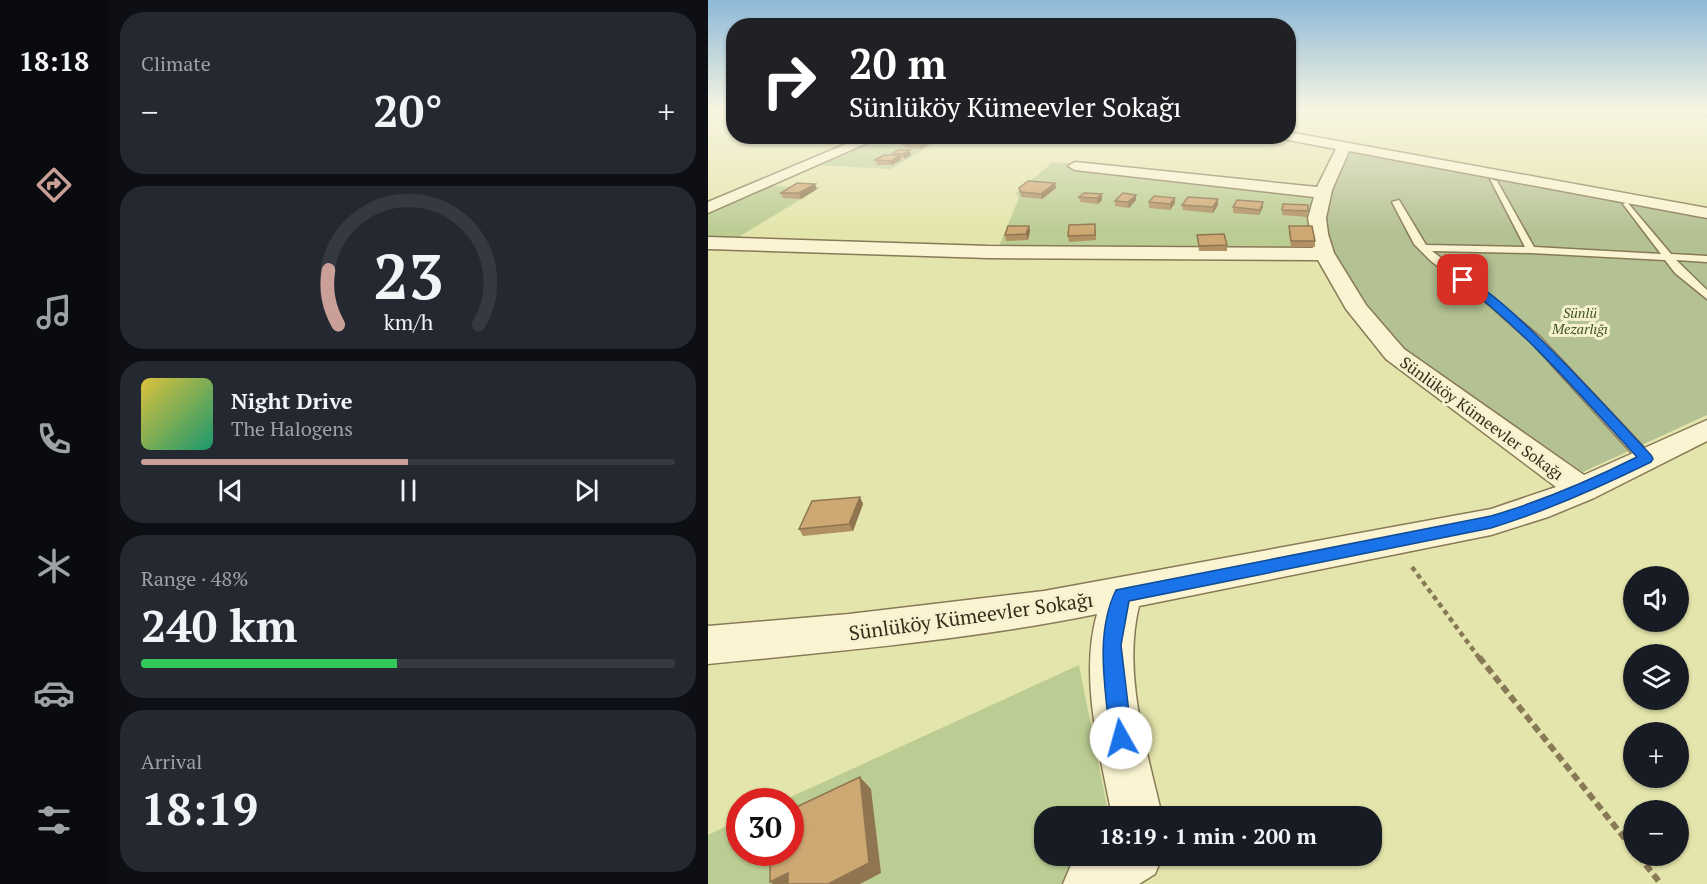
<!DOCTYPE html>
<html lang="en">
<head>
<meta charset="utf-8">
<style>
  :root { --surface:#171b24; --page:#242831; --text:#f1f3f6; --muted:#9ea1a6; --line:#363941; --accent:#c99f98 }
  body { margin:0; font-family:"PT Serif",serif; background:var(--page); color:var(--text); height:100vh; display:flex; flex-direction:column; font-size:22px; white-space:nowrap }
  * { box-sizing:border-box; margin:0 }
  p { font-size:20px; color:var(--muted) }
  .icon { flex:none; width:33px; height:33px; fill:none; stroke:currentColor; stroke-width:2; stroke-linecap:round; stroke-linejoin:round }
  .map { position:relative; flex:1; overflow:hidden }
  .drawer { display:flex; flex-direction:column; gap:12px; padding:12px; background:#0d0f14; width:600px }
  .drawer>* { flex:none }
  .hud { position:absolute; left:18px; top:18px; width:570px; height:126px; border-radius:24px; box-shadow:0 2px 4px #0004; background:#202124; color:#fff; overflow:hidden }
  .tools { position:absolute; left:915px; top:566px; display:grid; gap:12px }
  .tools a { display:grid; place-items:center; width:66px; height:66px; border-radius:50%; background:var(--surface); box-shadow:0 2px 4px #0004; font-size:30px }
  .speed { position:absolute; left:18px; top:788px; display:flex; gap:12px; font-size:30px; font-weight:700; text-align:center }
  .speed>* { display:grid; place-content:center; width:78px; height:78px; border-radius:50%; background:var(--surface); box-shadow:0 2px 4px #0004; line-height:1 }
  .speed .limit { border:9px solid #d22; background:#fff; color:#111 }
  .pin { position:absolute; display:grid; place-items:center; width:51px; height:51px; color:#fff; margin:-26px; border-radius:12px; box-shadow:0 3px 9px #0006 }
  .me { position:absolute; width:66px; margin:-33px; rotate:353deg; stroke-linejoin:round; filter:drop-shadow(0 0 4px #0008) }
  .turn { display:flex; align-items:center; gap:21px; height:126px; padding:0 24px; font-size:27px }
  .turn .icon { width:78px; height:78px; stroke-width:2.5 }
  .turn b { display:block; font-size:42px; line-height:51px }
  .big { font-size:45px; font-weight:700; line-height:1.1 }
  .drawer .card { flex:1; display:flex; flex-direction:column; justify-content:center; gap:9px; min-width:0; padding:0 21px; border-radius:24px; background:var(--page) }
  .drawer .dial { align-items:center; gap:0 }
  .dial svg { height:156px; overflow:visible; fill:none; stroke:var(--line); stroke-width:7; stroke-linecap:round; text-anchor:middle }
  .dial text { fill:var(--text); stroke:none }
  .song { display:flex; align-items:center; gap:18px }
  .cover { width:72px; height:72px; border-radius:9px; background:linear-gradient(135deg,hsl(50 70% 55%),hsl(160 70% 35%)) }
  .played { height:6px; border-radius:3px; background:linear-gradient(90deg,var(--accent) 50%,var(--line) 50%) }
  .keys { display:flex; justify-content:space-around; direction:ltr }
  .heat { display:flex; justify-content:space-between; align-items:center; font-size:33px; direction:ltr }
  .charge { height:9px; border-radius:4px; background:linear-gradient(90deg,#34c759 48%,var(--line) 0) }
  .trip { position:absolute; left:326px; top:806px; width:348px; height:60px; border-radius:24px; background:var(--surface); box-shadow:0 2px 4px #0004; font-weight:700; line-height:60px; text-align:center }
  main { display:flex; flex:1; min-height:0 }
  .dock { display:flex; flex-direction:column; width:108px; justify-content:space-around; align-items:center; background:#090b0e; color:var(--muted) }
  .dock .icon { width:42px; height:42px }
  .dock .on { color:var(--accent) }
  .dock b { font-size:27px; color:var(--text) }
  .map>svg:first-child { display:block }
  .farmland { fill:#e4e5ac; fill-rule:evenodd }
  .green { fill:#bccd93 }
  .cemetery { fill:#b4c192 }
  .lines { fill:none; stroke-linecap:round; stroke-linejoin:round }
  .lane-casing { stroke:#887957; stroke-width:3 }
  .street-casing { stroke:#887957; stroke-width:3 }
  .path-far1 { stroke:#887957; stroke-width:4.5; stroke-dasharray:5 4; stroke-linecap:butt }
  .path { stroke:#887957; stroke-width:6; stroke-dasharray:8 4.5; stroke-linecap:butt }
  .lane { fill:#faf4d2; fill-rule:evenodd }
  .street { fill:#faf4d2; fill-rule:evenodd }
  .wall { fill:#b19063 }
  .shaded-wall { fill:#907650 }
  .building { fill:#cea873; stroke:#907650; stroke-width:1.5 }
  .route { fill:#1a73e8; stroke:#114b97; stroke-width:1.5 }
  .labels { text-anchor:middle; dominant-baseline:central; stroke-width:6; stroke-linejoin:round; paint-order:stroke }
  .far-park-label { font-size:14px; font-style:italic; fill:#3f5422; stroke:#f6f1ce }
  .street-label { font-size:16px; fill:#372d1c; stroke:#f6f1ce }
  .near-street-label { font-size:20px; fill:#372d1c; stroke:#f6f1ce }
</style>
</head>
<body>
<main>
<nav class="dock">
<b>18:18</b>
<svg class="icon on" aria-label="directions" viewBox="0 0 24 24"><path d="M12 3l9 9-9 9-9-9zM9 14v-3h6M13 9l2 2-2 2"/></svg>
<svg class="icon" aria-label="music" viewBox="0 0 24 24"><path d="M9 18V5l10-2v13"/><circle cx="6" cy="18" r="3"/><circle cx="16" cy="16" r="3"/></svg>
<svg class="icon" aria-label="phone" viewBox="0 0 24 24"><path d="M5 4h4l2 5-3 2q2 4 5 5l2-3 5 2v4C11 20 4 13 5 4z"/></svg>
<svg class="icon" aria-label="climate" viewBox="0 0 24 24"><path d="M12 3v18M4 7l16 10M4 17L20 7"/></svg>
<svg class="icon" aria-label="car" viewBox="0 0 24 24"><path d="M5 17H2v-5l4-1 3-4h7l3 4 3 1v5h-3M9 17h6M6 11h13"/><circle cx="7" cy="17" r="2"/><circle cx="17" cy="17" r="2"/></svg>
<svg class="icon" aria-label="filters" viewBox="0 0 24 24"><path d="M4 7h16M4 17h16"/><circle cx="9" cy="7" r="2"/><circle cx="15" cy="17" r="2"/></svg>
</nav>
<section class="drawer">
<div class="card"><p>Climate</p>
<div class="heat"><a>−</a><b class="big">20°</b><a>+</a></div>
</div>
<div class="card dial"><svg viewBox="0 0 100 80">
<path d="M14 69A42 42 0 1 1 86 69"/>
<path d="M14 69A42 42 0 0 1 9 41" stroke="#c99f98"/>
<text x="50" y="56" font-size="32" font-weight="700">23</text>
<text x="50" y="72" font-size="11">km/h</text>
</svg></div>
<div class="card">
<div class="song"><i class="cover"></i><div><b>Night Drive</b><p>The Halogens</p></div></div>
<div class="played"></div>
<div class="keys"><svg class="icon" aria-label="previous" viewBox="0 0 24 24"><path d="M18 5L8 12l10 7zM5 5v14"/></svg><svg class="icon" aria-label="pause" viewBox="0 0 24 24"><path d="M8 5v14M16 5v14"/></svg><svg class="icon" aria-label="next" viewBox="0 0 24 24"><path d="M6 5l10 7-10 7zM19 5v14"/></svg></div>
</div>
<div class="card"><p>Range · 48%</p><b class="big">240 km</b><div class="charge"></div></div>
<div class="card"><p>Arrival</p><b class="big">18:19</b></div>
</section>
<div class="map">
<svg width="999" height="884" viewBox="0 0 999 884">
  <rect width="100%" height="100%" fill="#efe9bf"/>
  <path class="farmland" d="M0,109H25L26,136H580L581,109H975L999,117V884H0ZM926,576H970V621H926ZM926,654H970V699H926ZM926,732H970V777H926ZM32,801H82V852H32ZM926,810H970V855H926ZM336,816H663V855H336Z"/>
  <path class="green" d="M174,137L233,140L183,169L105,165Z
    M345,162L368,164L363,168L611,194L609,249L291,246L311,198L308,193Z
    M57,186L113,187L24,241L0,240V211Z
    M371,665L401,816H336V855H414L425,884H0V835L31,820L32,852H82V801H74Z"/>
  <path class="cemetery" d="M643,148L999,217V415L875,472L714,366L675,330L644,286L627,255L619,233L616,219L619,206L638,152Z"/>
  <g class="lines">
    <g class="lane-casing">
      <path id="lane" d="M782,179L789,181L826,247L953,254L915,204L919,202L963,254L999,256V262L968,260L999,290V299L967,273L957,260L823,253L724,251L788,300L832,337L943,455L946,459L943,463H933L824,343L780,304L723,261L706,244L684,202L691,200L718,245L817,247Z"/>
    </g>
    <g class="street-casing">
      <path id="street" d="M985,109H999V115Z
        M580,132L999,208V218L641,151L624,190L618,218L620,234L626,253L658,305L696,349L876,475L999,420V441L886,498L840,517L783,535L431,606C414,675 439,749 454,816H404C392,752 371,678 389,614C261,640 130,651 0,664V626L141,614L336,591L783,509L848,487L678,359L638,309L610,260L280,258L0,249V237L280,246L605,248L600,218L606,197L367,170L360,166L367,162L609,187L628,149L575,139L574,136H580Z
        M157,136H175L0,213V202Z
        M200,136H231C224,142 207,142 200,136Z
        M378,855H455L447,874L431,884H355L363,865Z"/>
    </g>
    <path class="path-far1" d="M704,567L772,659"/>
    <path class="path" d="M771,657L926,850
      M930,855L953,884"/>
    <use href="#lane" class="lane"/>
    <use href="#street" class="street"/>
  </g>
  <path class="wall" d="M195,144H221L213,149L197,148Z
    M191,150L203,155L197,159L193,158V160L184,165H169L167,160L186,155L185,153Z
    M347,183L348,188L334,199L314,197L312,194L311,188Z
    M109,189L93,199L75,198L73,193Z
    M394,194V200L390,204L372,202L371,197Z
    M428,195V200L421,208L407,206V201Z
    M441,202L467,203L462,210L441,208Z
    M555,202V207L551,215L525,213V207Z
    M575,204L600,205L599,217L574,215Z
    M474,205H510L505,213L475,210Z
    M321,226L322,231L320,240L298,241L297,235Z
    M581,226L607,241V247H583L581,232Z
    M388,230V240L361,242L360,236Z
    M489,235L519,245V251H491Z
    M152,497L155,504L145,531L95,536L91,529Z"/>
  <path class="shaded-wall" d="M220,139L221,144L213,149L212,144Z
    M202,150L203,155L197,159L195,154Z
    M192,155L193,160L184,165L183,161Z
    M347,183L348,188L334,199L333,194Z
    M107,184L109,189L93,199L91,193Z
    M394,194V200L390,204L389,198Z
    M428,195V200L421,208L420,202Z
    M467,198V203L462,210V204Z
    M510,199V205L505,213V207Z
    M555,202V207L551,215L552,210Z
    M321,226L322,231L320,240L318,234Z
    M152,497L155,504L145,531L141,524Z
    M152,777L163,789L173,873L152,884H120Z
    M80,873L93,884H65L62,882Z"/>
  <path class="building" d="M204,139H220L212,144H195Z
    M191,150H202L195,154L185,153Z
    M176,155H192L183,161L167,160Z
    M320,181L347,183L333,194L313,192L311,188Z
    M89,183L107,184L91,193H73Z
    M376,193L394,194L389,198L371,197Z
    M415,193L428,195L420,202L407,201Z
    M446,196L467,198L462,204L441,202Z
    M480,197L510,199L505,207L474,205Z
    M529,200L555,202L552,210L525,207Z
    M575,204L600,205V211L574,210Z
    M387,224V235L360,236L361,225Z
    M300,226H321L318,234L297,235Z
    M581,226H604L607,241H583Z
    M516,234L519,245L491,246L489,235Z
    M152,497L141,524L91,529L104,501Z
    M152,777L161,863L120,884H80V873L62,882V852H82V810Z"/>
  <linearGradient id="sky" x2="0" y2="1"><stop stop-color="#8cb9d7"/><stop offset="0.47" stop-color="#f8f5e2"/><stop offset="1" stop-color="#f8f5e2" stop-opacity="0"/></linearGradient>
  <rect width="999" height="232" fill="url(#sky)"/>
  <path class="route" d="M752,278C780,274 917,428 943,455L945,459L943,462C890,488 839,511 783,528L421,601L413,645L424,738L421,746L413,749L406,746L402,738C398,690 386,635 408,590L783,516C834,501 881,481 929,457C872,395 819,332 752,282Z"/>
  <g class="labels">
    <g class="far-park-label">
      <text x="872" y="312">Sünlü<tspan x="872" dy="16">Mezarlığı</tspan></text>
    </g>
    <g class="street-label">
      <text transform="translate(774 418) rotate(36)">Sünlüköy Kümeevler Sokağı</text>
    </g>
    <g class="near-street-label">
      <text transform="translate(263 616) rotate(-8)">Sünlüköy Kümeevler Sokağı</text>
    </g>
  </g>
</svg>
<div class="tools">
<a><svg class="icon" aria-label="sound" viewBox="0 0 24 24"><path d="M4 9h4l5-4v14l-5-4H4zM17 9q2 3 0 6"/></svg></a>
<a><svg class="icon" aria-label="layers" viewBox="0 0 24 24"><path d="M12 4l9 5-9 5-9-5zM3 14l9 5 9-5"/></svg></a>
<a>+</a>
<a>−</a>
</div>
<div class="speed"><div class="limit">30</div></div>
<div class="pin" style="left:755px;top:280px;background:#d93025"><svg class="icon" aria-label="arrive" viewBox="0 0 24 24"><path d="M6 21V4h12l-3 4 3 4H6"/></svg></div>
<svg class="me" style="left:413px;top:738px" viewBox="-20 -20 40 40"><circle r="19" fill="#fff"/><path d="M0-13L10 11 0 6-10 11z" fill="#1a73e8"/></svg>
<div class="trip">18:19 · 1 min · 200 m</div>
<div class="hud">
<div class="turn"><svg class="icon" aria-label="right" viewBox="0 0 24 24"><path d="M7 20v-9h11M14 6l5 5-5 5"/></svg><div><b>20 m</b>Sünlüköy Kümeevler Sokağı</div></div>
</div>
</div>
</main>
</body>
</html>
